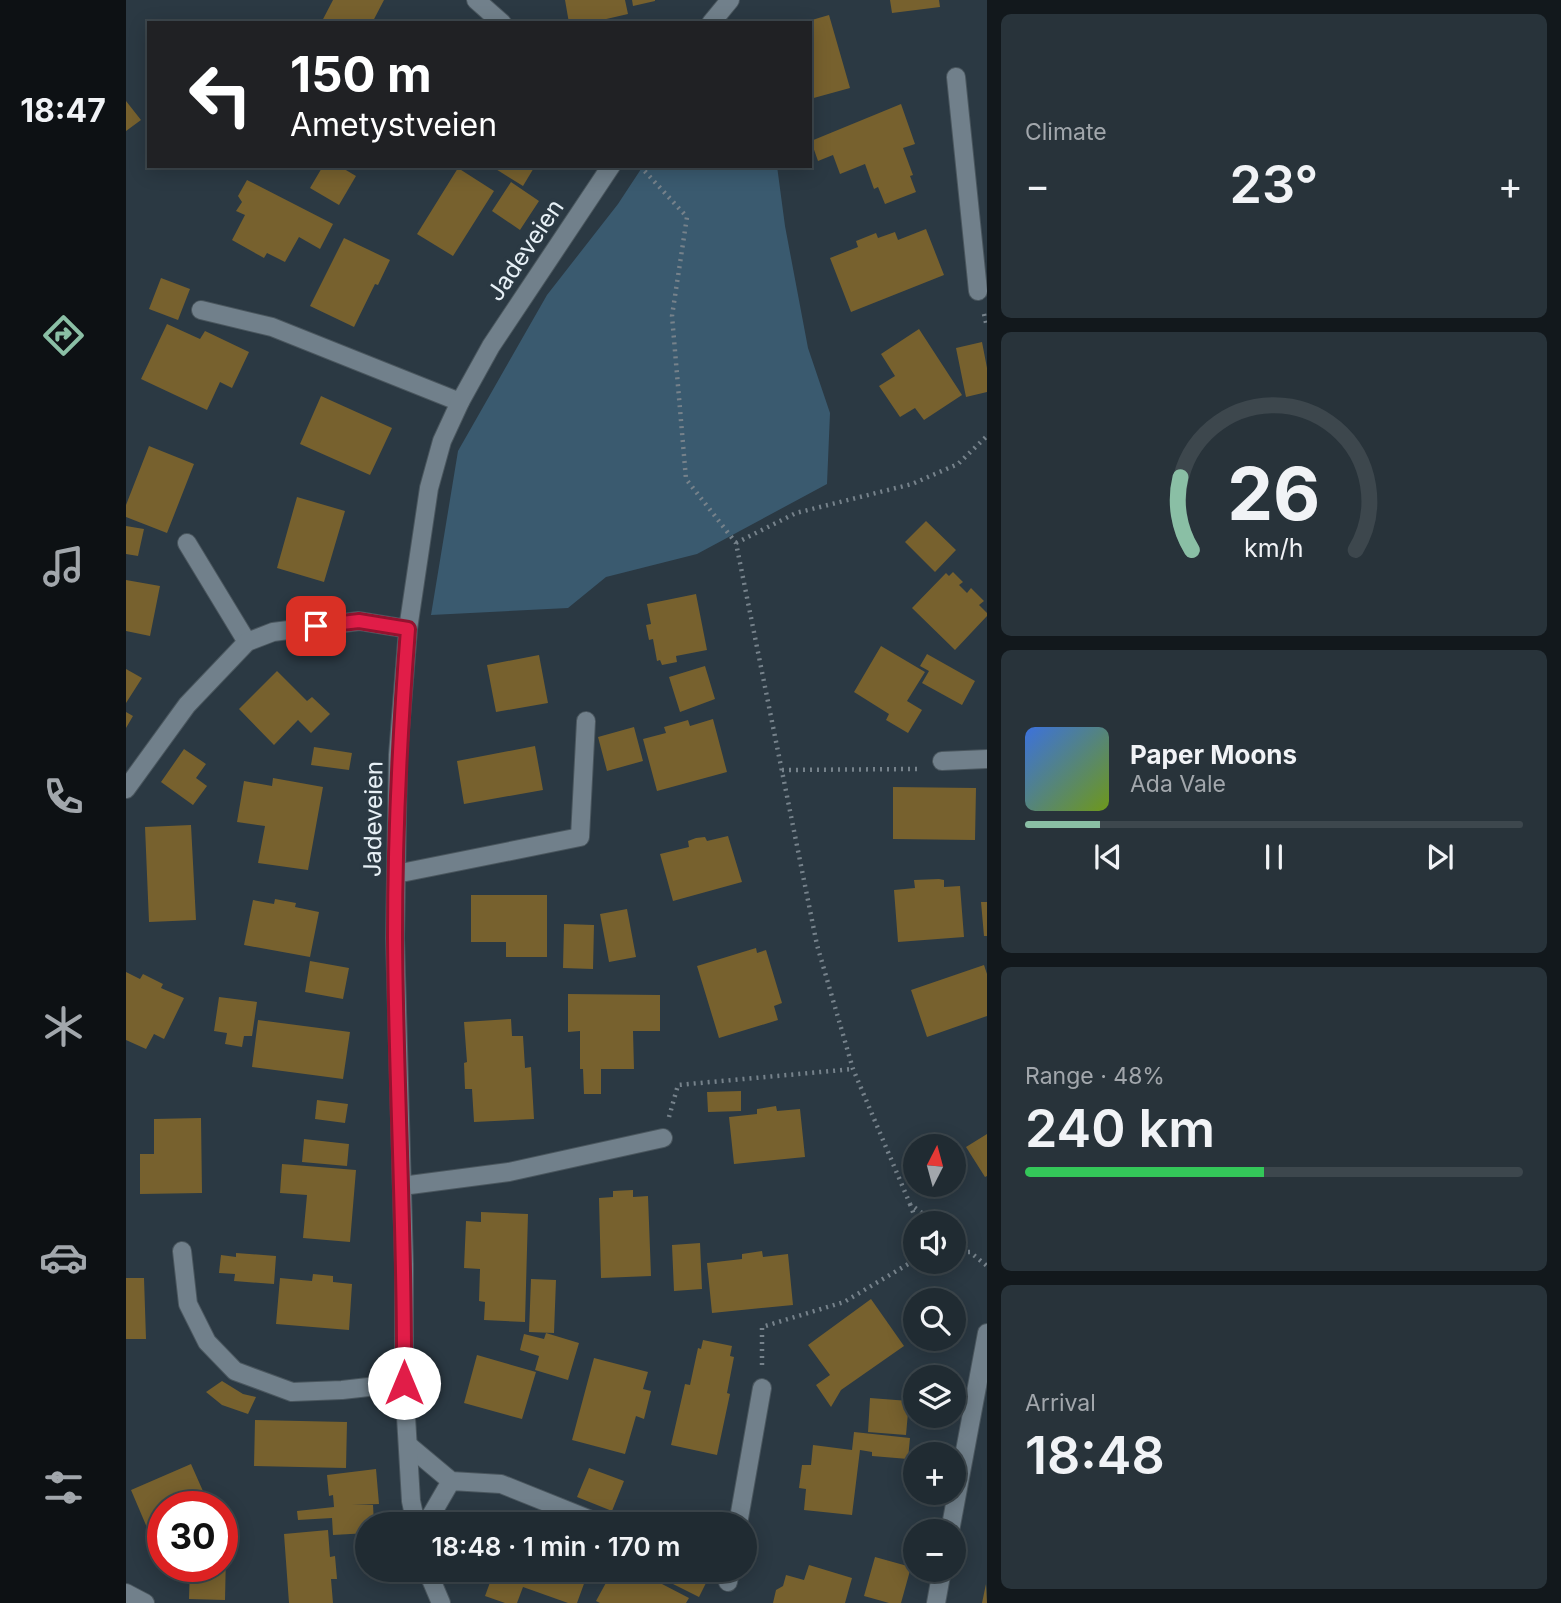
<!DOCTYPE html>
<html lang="en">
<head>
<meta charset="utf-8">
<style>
  :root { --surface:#202b32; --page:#28333a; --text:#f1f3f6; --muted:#a2a7ac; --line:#3d474d; --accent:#8abfa5 }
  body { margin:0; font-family:Inter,sans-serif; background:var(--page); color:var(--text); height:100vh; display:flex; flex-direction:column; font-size:26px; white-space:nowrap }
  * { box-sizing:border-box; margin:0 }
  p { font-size:23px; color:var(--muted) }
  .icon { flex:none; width:38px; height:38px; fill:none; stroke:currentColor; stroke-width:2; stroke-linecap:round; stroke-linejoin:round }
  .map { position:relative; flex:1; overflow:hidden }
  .panel { display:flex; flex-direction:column; gap:14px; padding:14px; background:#12181c; width:574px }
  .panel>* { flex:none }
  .hud { position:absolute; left:21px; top:21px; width:665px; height:147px; border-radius:0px; box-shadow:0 4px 18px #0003,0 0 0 2px var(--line); background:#202124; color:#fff; overflow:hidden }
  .needle { width:46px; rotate:6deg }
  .fabs { position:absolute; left:777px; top:1134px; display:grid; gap:14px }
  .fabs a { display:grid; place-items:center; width:63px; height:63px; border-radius:50%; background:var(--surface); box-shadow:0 4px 18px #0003,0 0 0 2px var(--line); font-size:35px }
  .speed { position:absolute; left:21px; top:1491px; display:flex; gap:14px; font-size:35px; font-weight:700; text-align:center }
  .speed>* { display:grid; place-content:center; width:91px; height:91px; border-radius:50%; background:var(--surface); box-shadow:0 4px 18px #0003,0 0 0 2px var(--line); line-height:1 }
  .speed .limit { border:10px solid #d22; background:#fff; color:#111 }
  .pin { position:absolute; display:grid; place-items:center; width:60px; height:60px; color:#fff; margin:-30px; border-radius:14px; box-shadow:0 4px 10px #0006 }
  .me { position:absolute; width:77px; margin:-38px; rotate:0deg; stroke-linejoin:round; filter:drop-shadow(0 0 5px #0008) }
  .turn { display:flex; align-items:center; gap:24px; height:147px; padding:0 28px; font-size:32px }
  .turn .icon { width:91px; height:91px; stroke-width:2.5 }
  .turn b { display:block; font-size:49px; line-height:60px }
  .big { font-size:52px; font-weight:600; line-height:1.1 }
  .panel .tile { flex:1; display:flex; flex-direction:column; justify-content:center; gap:10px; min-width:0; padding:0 24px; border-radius:10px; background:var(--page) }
  .panel .dial { align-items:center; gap:0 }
  .dial svg { height:182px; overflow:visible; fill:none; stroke:var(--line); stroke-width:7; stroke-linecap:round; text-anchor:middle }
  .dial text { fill:var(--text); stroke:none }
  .song { display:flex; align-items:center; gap:21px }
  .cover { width:84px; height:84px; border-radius:10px; background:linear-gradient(135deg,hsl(220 70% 55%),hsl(80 70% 35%)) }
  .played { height:7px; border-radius:4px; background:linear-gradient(90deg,var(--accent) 15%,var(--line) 15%) }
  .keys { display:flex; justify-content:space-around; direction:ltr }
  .heat { display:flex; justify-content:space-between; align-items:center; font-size:38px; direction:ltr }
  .charge { height:10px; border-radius:5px; background:linear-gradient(90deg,#34c759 48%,var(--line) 0) }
  .trip { position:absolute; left:229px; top:1512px; width:402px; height:70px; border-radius:35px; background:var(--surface); box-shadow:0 4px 18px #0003,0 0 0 2px var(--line); font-weight:600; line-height:70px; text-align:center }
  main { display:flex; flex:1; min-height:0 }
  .tab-bar { display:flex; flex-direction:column; width:126px; justify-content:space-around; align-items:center; background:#0d1114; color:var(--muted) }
  .tab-bar .icon { width:49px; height:49px }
  .tab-bar .on { color:var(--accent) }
  .tab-bar b { font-size:32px; color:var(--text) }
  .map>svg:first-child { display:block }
  .green { fill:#3a5a6f }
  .building { fill:#77612e }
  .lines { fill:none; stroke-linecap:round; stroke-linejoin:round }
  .service-casing { stroke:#4a565e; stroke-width:20 }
  .minor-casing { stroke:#4a565e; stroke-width:20 }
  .path { stroke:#76828b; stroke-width:4.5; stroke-dasharray:2 5; stroke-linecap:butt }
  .service { stroke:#71808b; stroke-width:18 }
  .minor { stroke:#71808b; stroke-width:18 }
  .route-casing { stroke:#92132f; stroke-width:18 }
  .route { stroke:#e11d48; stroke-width:12 }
  .labels { text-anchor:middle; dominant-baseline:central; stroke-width:7; stroke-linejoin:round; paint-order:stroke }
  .street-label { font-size:24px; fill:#e7f0f6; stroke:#2b3943 }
</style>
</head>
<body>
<main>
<nav class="tab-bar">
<b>18:47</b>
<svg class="icon on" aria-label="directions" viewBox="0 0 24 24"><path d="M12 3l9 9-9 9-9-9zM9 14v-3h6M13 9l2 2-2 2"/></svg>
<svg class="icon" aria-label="music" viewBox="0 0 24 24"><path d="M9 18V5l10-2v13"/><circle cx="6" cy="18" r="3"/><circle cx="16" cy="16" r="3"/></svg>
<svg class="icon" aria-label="phone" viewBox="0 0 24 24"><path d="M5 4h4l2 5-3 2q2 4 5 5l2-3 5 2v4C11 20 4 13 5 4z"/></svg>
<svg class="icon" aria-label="climate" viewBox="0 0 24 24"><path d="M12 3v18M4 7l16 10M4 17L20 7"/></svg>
<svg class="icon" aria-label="car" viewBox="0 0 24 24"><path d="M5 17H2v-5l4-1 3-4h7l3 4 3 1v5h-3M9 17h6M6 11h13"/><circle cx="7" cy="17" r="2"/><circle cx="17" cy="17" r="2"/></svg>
<svg class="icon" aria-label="filters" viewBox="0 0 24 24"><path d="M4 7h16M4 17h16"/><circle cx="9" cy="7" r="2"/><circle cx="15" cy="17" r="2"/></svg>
</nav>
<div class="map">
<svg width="861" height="1603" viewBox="0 0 861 1603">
  <rect width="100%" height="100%" fill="#2b3943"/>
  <path class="green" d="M517,166H651L659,226L682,348L704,413L701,484L571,554L480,577L442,608L305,615L332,451L421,295L492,204Z"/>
  <path class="building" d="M207,0H258L246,23H195Z
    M439,0H499L502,14L463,23H443Z
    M506,0H529V1L507,6Z
    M764,0H813L814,7L766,13Z
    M703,15L724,88L684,99V23L679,22Z
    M0,101L15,120L0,131Z
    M775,104L789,144L777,148L787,175L784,176L790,192L759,204L752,187L748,189L739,164L714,174L707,155L692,161L685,141Z
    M197,166H213L230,176L213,205L184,188Z
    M365,166H409L397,186Z
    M332,168L368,191L327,256L291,234Z
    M121,180L207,224L194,249L173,237L159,262L141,253L138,258L106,240L119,215L110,211L116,202L112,196Z
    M385,182L413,201L394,230L366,211Z
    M800,229L818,275L725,312L704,258L732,247L730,241L750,233L752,238L769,232L772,240Z
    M218,238L264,260L252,285L249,284L228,327L184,306Z
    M35,278L64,289L52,320L23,309Z
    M41,324L74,339L79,331L123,352L106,388L94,382L81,410L15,379Z
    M793,329L836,395L798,420L789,408L774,417L753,386L769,376L755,354Z
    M856,342L861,368V392L840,397L830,348Z
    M195,396L266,428L244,475L174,444Z
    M23,446L68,464L41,533L0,517V505Z
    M171,497L219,511L198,582L151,568Z
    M800,521L830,550L809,572L779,542Z
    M0,526L18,529L12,556L0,554Z
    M827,572L837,582L833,585L841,593L845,588L858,601L853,605L861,613V616L829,650L786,608L820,573L823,576Z
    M0,580L34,586L24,636L0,631Z
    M570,594L581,650L550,656L551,662L536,665L534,660L531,661L527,639L523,640L520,625L525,624L521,604Z
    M755,646L799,672L781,701L796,710L782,733L760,720L763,714L728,692Z
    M801,654L849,681L836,705L796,683L803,671L794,666Z
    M413,655L422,703L370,712L361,665Z
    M579,666L589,699L554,712L543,677Z
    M0,669L16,678L0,703Z
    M151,671L181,701L186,697L204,714L185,733L172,720L148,745L113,709Z
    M0,712L7,716L0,728Z
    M587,719L601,772L531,791L517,739L540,733L538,727L562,720L564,726Z
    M508,727L517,761L481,771L472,737Z
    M409,746L417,790L338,804L331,761Z
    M188,747L226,753L223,770L185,765Z
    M58,749L80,764L70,778L81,786L67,805L35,782Z
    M147,778L197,787L182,870L132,863L139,826L111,822L118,781L146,786Z
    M767,787L850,788L849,840L767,839Z
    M65,825L70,920L23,922L19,827Z
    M602,836L616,882L547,901L534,854L563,847L562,841L570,838L579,837L581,841Z
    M813,879L818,880V887L834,886L838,937L772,942L768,890L789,888L788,880Z
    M345,895H421V957H380V942H345Z
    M149,899L170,903L169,907L193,912L184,957L118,945L127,900L148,904Z
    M855,902H861V936H858Z
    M501,909L510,957L483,962L474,914Z
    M438,924L468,925L467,969L437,968Z
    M630,948L631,953L640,950L656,1003L648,1006L652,1020L593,1038L571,966Z
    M184,961L223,968L217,999L179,992Z
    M858,965L861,974V1016L801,1037L785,990Z
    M0,972L14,979L17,974L37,984L35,988L58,998L38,1039L28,1034L20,1049L0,1040Z
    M442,994L534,995V1031H507L508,1069H475V1094H458L457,1069H454V1031L442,1032Z
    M93,997L131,1002L126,1036H118L116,1047L99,1044L101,1033L88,1031Z
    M385,1019L386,1036H397L399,1068L405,1067L408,1119L348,1122L346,1089H339L338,1063L341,1062L338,1022Z
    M132,1020L224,1032L217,1079L126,1067Z
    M615,1091V1111L582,1112L581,1092Z
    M191,1100L222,1104L219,1123L189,1119Z
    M650,1106L651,1111L674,1109L679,1157L608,1164L603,1117L631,1114V1109Z
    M75,1118L76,1193L14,1194V1154H28V1119Z
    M861,1134V1176L859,1177L840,1147Z
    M178,1139L223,1144L221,1166L176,1162Z
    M156,1164L230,1170L224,1242L177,1238L181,1195L154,1193Z
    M507,1190V1197L522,1196L525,1276L475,1278L473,1198L487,1197V1191Z
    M355,1212L402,1214L399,1322L358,1320L359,1302L353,1301L354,1269L338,1268L340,1221L355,1222Z
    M574,1243L576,1289L548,1291L546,1245Z
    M636,1251L637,1257L662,1254L667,1305L586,1313L581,1263L616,1259V1254Z
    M110,1253L150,1256L148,1284L108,1281L109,1274L93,1273L95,1255L110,1257Z
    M187,1274L207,1276V1282L226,1284L223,1330L150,1324L154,1278L186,1281Z
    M0,1278H18L20,1339H0Z
    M405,1279L430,1280L428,1333L403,1332Z
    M745,1299L778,1346L715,1390L705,1407L690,1385L704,1375L682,1345Z
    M420,1333L453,1343L442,1380L409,1370L413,1356L394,1350L398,1334L418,1339Z
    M577,1340L606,1346L604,1356L608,1357L601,1393L604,1394L591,1455L545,1445L559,1384L564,1385L572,1348L575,1349Z
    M351,1355L410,1372L396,1419L338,1403Z
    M468,1358L522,1372L517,1389L525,1391L518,1419L510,1416L499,1454L446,1440Z
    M96,1381L117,1394L130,1397L122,1414L96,1405L80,1392Z
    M744,1398L783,1401L780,1435L742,1432Z
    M129,1420L221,1422L220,1468L128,1466Z
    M728,1432L784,1438L782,1459L746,1456V1452L734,1450L726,1515L678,1510L680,1489L673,1488L676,1465H685L687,1445L726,1450Z
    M65,1464L84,1507H37V1549L31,1551L5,1490Z
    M463,1468L498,1481L486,1511L451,1497Z
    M250,1469L253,1504L226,1505H247L248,1524H242V1533L207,1535L206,1518L172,1520L171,1511L208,1507L207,1495L203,1496L201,1475Z
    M202,1530L204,1557L209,1556L211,1579H205L207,1603H163L158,1534Z
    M96,1554H100L99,1600L63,1599L64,1566H96Z
    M749,1557L785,1567L775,1603H763L738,1596Z
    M683,1565L726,1578L719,1603H647L650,1590L657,1586L660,1575L678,1580Z
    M346,1570H463L451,1603H442L397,1587L391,1603H379L359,1596L366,1577Z
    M487,1570H509L563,1598L560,1603H474L470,1601Z
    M549,1570H573L584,1575L573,1597L543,1582Z
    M860,1584L861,1603H856Z"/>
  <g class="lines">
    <g class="service-casing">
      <path id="service" d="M350,0L376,23
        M830,77L852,291
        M75,310L146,327L334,402
        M61,543L121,642
        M816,761L861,759
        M270,874L454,837L460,721
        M276,1186L383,1172L537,1138
        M56,1251L62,1304L81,1342L109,1371L166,1392L216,1390L278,1383
        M282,1445L325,1481
        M300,1524L325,1481L375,1484L475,1524
        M612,1524L636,1388
        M602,1582L604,1570"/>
    </g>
    <g class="minor-casing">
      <path id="minor" d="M585,23L604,0
        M0,789L61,705L121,642L147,632L233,621L282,629
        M290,1524L285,1501L278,1383V1264L269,938L272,755L282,629L303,488L316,441L334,402L365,346L485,166
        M824,1531L861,1333
        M301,1570L315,1603
        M0,1593L19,1603
        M810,1603L816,1570"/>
    </g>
    <path class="path" d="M514,166L561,217L546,316L560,479L610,543L691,945L727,1069L784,1204L809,1223
      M858,314L861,327
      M610,543L670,513L786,484L832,464L861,436
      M656,770L791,769
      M543,1117L552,1085L727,1069
      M784,1204L791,1223
      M828,1238L843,1251
      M828,1252H844L861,1266
      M636,1365V1327L718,1302L789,1260"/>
    <use href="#service" class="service"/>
    <use href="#minor" class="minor"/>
  </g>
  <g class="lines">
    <g class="route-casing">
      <path id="route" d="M190,626L233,621L282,629C274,731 269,834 269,937C270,1086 279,1234 278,1383"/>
    </g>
    <use href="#route" class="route"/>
  </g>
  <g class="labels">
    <g class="street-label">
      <text transform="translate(399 250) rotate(-56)">Jadeveien</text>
      <text transform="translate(247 819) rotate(-89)">Jadeveien</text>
    </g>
  </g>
</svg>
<div class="fabs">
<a><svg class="needle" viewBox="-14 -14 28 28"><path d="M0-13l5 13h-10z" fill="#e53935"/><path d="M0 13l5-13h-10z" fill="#a2a7ac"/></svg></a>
<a><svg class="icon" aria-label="sound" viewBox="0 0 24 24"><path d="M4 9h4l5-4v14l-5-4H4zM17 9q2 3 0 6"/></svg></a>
<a><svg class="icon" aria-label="search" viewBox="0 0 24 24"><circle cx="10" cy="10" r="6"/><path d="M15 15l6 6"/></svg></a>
<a><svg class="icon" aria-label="layers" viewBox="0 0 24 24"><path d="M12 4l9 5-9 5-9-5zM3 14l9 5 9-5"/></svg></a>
<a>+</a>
<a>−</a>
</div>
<div class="speed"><div class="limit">30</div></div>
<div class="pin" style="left:190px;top:626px;background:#d93025"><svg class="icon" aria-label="arrive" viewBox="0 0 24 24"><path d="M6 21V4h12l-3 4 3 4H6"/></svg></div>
<svg class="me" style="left:278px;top:1383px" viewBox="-20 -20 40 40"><circle r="19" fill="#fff"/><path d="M0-13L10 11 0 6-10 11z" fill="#e11d48"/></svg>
<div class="trip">18:48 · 1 min · 170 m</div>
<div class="hud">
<div class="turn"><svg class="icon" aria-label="left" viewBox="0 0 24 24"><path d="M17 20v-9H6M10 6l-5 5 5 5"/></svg><div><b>150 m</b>Ametystveien</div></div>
</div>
</div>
<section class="panel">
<div class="tile"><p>Climate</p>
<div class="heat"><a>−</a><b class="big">23°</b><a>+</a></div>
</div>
<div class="tile dial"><svg viewBox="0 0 100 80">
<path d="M14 69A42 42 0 1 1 86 69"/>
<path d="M14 69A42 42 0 0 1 9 37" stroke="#8abfa5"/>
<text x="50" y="56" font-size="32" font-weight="700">26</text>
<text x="50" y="72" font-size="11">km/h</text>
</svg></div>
<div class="tile">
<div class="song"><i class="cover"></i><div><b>Paper Moons</b><p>Ada Vale</p></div></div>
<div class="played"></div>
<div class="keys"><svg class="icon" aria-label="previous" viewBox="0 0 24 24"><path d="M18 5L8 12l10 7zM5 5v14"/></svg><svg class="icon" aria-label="pause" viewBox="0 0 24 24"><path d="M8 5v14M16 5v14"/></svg><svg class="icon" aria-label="next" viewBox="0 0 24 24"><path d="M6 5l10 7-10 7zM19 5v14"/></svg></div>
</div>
<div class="tile"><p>Range · 48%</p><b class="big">240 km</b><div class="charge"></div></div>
<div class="tile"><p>Arrival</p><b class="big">18:48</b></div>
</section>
</main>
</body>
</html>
